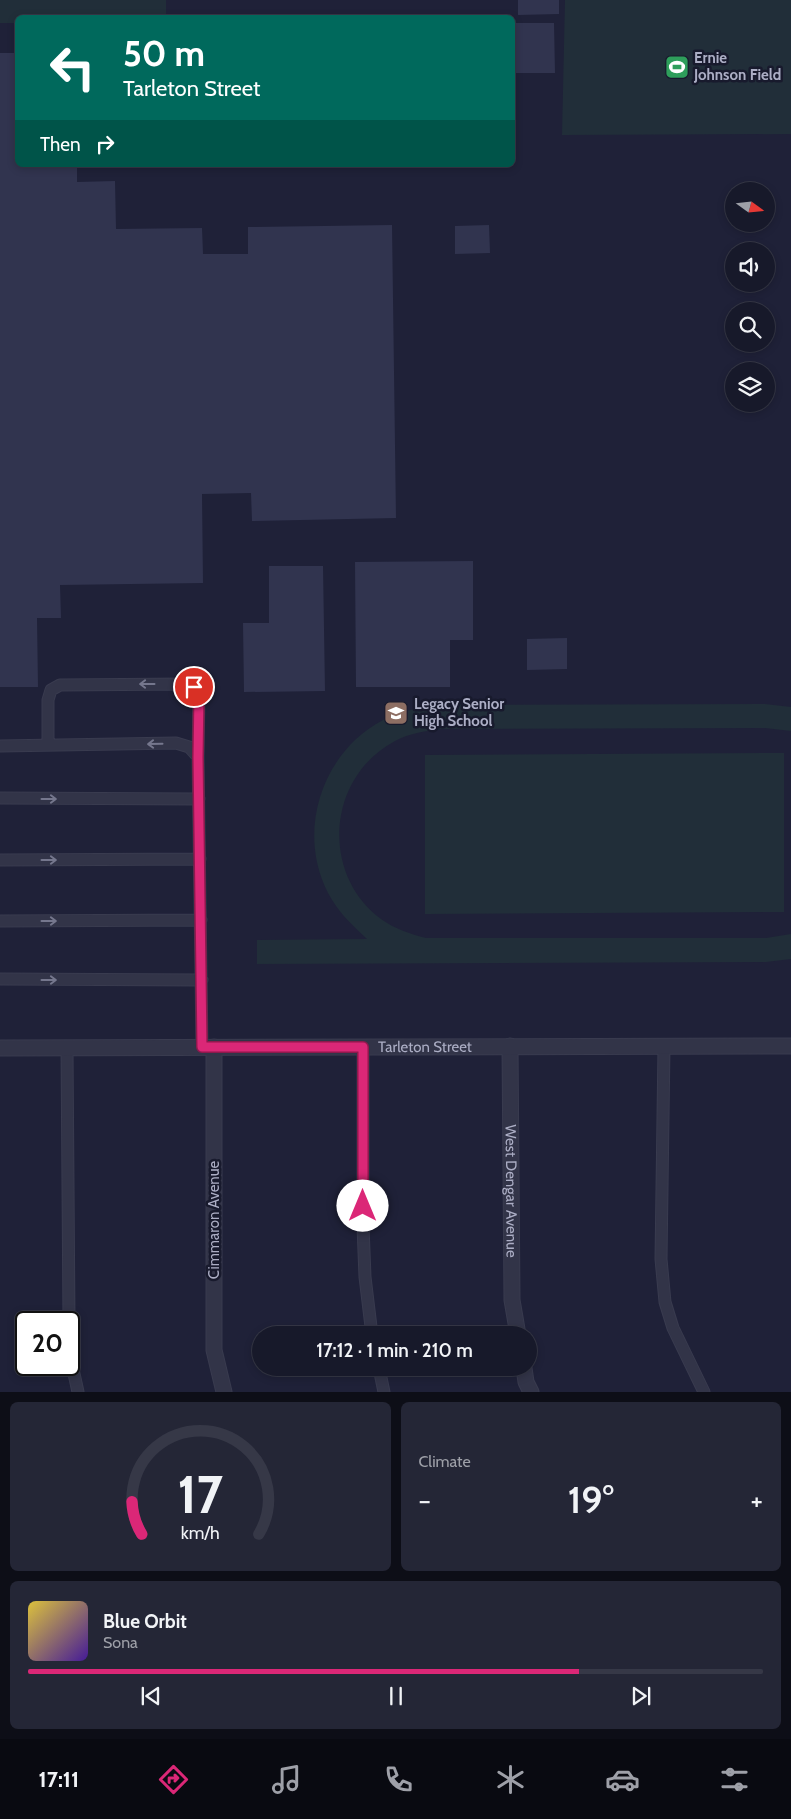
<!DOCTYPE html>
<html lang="en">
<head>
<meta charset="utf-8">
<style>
  :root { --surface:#17192a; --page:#242636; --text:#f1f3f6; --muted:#9ea0a8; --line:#363847; --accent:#db2777 }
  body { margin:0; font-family:Cabin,sans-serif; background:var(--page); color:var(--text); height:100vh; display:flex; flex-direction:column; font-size:19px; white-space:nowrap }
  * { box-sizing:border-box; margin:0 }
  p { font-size:16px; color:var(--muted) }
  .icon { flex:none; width:28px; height:28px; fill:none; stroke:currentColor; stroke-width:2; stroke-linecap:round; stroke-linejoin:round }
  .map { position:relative; height:1392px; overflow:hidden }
  .sheet { display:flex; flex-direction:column; gap:10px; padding:10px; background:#0d0e17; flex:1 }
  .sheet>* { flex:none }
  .guide { position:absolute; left:15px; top:15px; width:500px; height:152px; border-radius:8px; box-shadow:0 2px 8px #0003,0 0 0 1px var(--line); background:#00695c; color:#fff; overflow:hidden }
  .needle { width:32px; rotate:105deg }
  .controls { position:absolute; left:725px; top:182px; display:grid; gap:10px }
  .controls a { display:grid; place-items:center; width:50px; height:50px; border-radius:50%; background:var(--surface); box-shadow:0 2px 8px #0003,0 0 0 1px var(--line); font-size:25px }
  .speed { position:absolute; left:15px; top:1311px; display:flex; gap:10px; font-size:25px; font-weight:700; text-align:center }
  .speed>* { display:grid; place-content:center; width:65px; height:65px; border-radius:50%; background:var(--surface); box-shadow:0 2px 8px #0003,0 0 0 1px var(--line); line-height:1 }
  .speed .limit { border:2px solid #111; border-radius:8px; background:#fff; color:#111 }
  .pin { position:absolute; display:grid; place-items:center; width:42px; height:42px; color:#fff; margin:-21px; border:2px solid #fff; border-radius:50%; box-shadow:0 1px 5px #0007 }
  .me { position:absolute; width:55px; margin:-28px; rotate:0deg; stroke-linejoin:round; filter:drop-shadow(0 0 4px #0008) }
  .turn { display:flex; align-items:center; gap:18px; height:105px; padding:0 25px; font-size:22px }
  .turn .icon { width:65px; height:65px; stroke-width:2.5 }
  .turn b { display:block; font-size:35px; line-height:42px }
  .then { display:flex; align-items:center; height:48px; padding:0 25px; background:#0003; gap:10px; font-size:19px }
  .big { font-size:38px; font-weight:600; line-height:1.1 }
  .sheet .tile { flex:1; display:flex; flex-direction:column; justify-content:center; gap:8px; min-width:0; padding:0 18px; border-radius:8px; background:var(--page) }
  .sheet .dial { align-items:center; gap:0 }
  .dial svg { height:130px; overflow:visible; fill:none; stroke:var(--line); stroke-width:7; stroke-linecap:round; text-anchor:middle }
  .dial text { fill:var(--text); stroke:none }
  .song { display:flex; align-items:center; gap:15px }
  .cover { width:60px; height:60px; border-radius:8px; background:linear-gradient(135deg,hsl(50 70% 55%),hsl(260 70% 35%)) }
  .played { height:5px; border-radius:2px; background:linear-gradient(90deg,var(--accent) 75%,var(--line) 75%) }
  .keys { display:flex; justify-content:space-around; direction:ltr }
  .heat { display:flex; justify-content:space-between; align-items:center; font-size:28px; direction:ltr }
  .sheet .tiles { flex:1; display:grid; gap:10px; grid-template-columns:1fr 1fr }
  .tile:last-child { grid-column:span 2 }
  .trip { position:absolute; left:252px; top:1326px; width:285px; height:50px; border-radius:25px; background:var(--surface); box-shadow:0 2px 8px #0003,0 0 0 1px var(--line); font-weight:600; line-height:50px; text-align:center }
  .tabs { display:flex; height:80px; justify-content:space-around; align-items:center; background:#090a11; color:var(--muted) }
  .tabs .icon { width:35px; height:35px }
  .tabs .selected { color:var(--accent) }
  .tabs b { font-size:22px; color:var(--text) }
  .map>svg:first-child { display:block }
  .green { fill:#212e39 }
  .building { fill:#31344f }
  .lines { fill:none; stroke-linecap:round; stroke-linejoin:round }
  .service-casing { stroke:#393b4f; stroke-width:13 }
  .minor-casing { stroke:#393b4f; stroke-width:17 }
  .tertiary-casing { stroke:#393b4f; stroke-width:17 }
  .service { stroke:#323448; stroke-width:11 }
  .minor { stroke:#323448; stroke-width:15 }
  .tertiary { stroke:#323448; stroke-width:15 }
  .oneway { stroke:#75778d }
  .route-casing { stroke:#8e194d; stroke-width:12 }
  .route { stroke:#db2777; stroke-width:9 }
  .labels { text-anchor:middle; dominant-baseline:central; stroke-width:5; stroke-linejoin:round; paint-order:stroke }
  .poi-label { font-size:15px; font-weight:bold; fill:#acaec5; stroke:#181a2d; text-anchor:start }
  .street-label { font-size:15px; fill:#acaec5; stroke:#181a2d }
</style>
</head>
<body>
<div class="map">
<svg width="791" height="1392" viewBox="0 0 791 1392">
  <rect width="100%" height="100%" fill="#1f2138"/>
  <path class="green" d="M0,0H166V17L18,18L17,23H0Z
    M565,0H791V134L562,135Z
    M765,704L791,707V731L765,728L442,729C426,731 410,733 395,741C327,777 320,874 381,919C395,929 410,934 426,938H766L791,934V959L766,962L257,964V940L367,939C352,925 338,912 328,893C296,831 322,752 383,720C402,710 422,707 442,705Z
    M784,753V912L425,914V755Z"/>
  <path class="building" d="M518,0H559V14L518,15Z
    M514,23H554L555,73H515Z
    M0,53H18V165H77V182L115,181L116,229L202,228L203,254H248V227L392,225L396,518L252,521L251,493L202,494L203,583L60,585L61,618H37L38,687H0Z
    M489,225L490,253L455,254V226Z
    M473,561V640H450V687H356L355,562Z
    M269,566H323L325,691L244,692L243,623H269Z
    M567,638V669L527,670V639Z"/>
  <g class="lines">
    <g class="service-casing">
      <path id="service" d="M48,745V700L51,690L60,685L185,684L194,687L199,695L198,757L202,1047
        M0,746L176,743L189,747L198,757
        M0,798L199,799
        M0,860L200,859
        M0,921L201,920
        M0,979L202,980
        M664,1046L661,1259L665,1302L673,1328L704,1392
        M363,1047V1226L365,1277L372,1335
        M67,1048L69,1322
        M69,1324L71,1360L78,1392
        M379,1368L384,1392"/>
    </g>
    <g class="minor-casing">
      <g id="minor">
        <path id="s1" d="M510,1046L512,1300L518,1335"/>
        <path d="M214,1047V1350L224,1392"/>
        <path d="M524,1368L526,1382L531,1392"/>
      </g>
    </g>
    <g class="tertiary-casing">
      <g id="tertiary">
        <path id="s2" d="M0,1048L791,1046"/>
      </g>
    </g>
    <use href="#service" class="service"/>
    <use href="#minor" class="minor"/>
    <use href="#tertiary" class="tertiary"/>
  </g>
  <defs><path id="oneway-shaft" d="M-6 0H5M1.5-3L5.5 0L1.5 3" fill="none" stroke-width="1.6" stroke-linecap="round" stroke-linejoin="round" transform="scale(1.25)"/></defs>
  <g class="oneway">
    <use href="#oneway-shaft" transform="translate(147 684) rotate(180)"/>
    <use href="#oneway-shaft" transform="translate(155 744) rotate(179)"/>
    <use href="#oneway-shaft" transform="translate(49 799)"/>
    <use href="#oneway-shaft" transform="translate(49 860)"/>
    <use href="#oneway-shaft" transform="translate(49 921)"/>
    <use href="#oneway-shaft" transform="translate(49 980)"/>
  </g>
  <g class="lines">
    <g class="route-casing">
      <path id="route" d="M194,687L199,695L198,757L202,1047H363V1206"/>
    </g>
    <use href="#route" class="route"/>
  </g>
  <defs>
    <g id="stadium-square" transform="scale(1.25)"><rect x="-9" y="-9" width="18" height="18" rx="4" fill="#2e9e5b" stroke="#181a2d"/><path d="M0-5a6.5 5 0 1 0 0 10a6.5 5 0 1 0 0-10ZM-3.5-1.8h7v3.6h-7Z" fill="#fff"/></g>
    <g id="school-square" transform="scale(1.25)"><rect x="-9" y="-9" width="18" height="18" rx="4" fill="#8d6e63" stroke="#181a2d"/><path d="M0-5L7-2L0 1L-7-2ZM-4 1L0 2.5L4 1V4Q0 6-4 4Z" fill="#fff"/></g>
  </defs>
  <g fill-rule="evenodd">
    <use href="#stadium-square" x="677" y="67"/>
    <use href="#school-square" x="396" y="713"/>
  </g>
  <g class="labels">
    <g class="poi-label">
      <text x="694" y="58">Ernie<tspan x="694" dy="17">Johnson Field</tspan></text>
      <text x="414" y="704">Legacy Senior<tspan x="414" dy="17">High School</tspan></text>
    </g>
    <g class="street-label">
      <text stroke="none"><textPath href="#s2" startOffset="425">Tarleton Street</textPath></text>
      <text stroke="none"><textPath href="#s1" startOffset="145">West Dengar Avenue</textPath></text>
      <text transform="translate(214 1220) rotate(-90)">Cimmaron Avenue</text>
    </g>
  </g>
</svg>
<div class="controls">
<a><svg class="needle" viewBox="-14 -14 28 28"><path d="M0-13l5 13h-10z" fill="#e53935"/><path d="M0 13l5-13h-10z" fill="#9ea0a8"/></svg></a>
<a><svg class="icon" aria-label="sound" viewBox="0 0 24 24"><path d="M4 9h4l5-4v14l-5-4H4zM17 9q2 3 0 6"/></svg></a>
<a><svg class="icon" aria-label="search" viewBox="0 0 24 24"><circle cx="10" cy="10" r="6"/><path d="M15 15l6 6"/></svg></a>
<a><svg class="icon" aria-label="layers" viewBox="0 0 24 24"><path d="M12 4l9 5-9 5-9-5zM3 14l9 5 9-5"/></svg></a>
</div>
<div class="speed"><div class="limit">20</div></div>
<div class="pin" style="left:194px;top:687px;background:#d93025"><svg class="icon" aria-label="arrive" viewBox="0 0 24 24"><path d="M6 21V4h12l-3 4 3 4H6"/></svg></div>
<svg class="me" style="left:363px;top:1206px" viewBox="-20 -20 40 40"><circle r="19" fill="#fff"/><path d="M0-13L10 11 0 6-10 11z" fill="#db2777"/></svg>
<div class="trip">17:12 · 1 min · 210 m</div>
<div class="guide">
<div class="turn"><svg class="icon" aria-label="left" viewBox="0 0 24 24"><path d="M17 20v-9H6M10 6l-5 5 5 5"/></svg><div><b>50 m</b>Tarleton Street</div></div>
<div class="then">Then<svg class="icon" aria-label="right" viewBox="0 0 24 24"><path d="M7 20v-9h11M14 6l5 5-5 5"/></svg></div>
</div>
</div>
<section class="sheet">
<div class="tiles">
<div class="tile dial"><svg viewBox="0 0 100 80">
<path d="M14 69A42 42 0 1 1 86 69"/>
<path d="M14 69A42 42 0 0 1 8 49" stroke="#db2777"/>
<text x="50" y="56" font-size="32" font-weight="700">17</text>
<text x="50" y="72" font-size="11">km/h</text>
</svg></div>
<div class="tile"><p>Climate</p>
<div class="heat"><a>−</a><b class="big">19°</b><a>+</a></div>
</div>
<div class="tile">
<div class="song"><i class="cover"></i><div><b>Blue Orbit</b><p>Sona</p></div></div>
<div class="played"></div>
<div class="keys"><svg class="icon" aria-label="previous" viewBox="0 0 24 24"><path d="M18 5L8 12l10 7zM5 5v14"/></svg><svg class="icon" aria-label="pause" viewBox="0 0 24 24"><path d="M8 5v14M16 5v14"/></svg><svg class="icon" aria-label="next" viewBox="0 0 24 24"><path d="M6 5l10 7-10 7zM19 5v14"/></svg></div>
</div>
</div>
</section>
<nav class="tabs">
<b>17:11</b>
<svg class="icon selected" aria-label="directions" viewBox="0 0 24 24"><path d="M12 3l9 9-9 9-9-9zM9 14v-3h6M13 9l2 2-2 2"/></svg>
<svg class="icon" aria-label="music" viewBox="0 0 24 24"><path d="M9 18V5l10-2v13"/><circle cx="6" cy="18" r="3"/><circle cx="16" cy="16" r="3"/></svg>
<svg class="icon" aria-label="phone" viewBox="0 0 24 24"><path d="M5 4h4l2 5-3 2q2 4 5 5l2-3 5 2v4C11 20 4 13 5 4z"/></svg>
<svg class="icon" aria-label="climate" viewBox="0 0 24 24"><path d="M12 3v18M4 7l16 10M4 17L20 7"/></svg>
<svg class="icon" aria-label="car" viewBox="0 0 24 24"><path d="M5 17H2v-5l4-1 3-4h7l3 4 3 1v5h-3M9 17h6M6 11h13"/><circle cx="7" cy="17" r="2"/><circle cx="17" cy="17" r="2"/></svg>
<svg class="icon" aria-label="filters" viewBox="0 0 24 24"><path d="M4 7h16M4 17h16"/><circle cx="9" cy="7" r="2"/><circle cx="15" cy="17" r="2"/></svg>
</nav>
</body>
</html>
